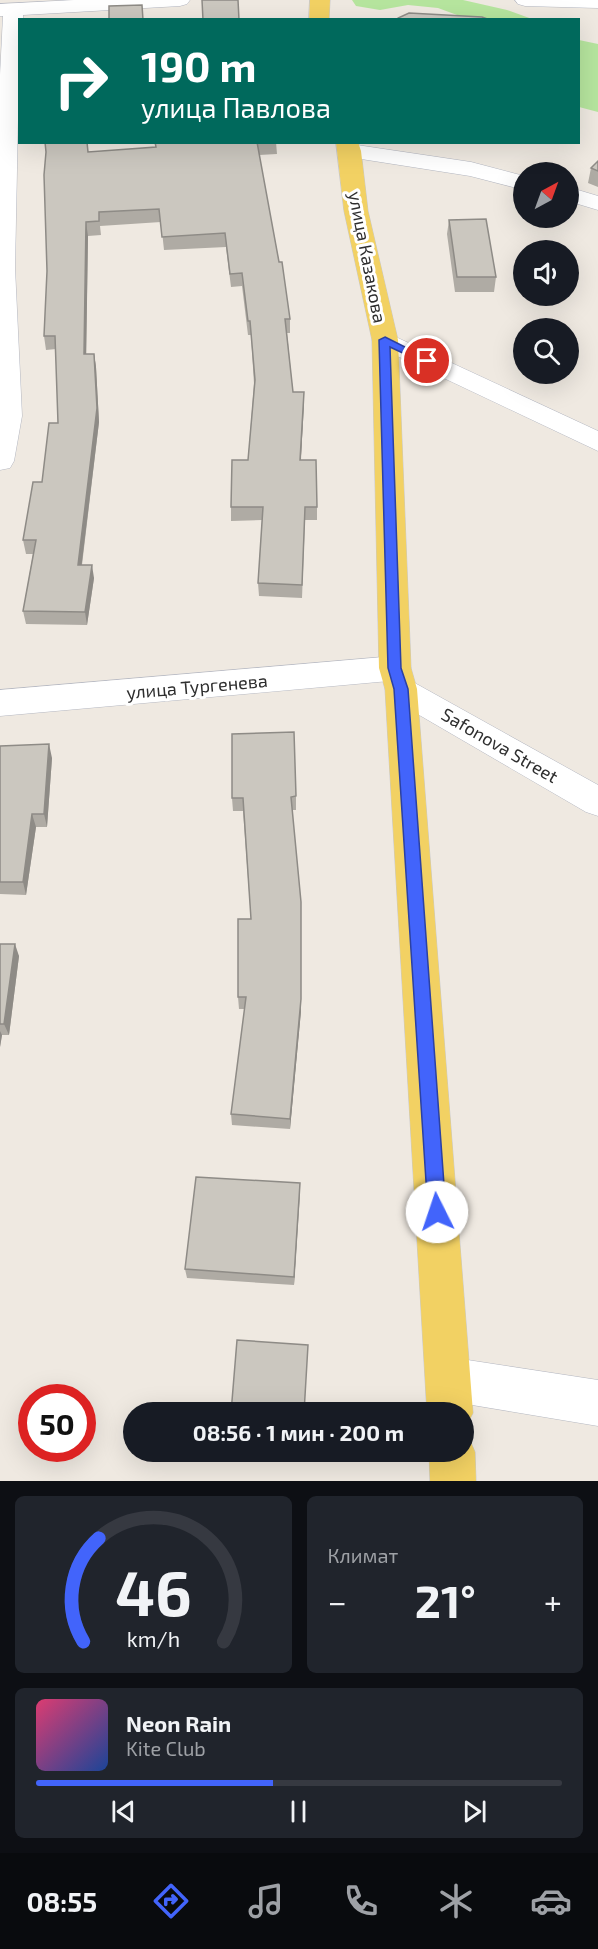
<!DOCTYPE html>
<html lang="ru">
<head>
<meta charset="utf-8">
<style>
  :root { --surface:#171b24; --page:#20242c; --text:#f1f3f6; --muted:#9ea1a6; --line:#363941; --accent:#4264fb }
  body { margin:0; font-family:"Exo 2",sans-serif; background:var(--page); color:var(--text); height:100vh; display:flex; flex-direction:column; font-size:22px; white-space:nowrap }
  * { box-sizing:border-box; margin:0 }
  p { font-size:20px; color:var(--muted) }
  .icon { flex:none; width:33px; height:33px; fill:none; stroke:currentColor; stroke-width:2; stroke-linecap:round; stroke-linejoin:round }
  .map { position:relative; height:1481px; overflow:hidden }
  .drawer { display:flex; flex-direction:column; gap:15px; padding:15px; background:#0d0f14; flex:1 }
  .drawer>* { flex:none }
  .banner { position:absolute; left:18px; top:18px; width:562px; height:126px; border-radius:0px; box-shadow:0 6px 24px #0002; background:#00695c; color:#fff; overflow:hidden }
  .needle { width:39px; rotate:41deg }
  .tools { position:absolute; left:513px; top:162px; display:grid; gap:12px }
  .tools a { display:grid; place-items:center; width:66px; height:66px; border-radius:50%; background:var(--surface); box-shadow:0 6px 24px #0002; font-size:30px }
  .speed { position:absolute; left:18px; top:1384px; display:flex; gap:12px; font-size:30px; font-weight:700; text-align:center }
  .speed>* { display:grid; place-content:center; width:78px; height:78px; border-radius:50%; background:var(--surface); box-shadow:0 6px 24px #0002; line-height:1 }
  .speed .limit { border:9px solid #d22; background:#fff; color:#111 }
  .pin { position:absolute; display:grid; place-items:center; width:51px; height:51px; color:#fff; margin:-26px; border:3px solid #fff; border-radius:50%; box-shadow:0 2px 6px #0007 }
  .me { position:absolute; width:66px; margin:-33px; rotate:356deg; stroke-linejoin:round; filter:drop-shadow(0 0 4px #0008) }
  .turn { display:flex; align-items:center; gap:21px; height:126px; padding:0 24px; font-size:27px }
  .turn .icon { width:78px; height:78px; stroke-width:2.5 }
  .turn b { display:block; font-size:42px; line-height:51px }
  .big { font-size:45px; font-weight:700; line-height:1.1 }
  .drawer .card { flex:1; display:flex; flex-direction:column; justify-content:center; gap:9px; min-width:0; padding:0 21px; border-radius:9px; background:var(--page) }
  .drawer .dial { align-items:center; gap:0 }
  .dial svg { height:156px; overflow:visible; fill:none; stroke:var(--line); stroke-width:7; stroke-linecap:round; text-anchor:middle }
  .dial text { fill:var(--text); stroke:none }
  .song { display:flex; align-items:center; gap:18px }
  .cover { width:72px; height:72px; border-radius:9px; background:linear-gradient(135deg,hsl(340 70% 55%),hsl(220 70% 35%)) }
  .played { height:6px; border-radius:3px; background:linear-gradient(90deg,var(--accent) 45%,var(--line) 45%) }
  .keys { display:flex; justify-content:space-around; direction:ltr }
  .heat { display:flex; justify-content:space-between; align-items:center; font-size:33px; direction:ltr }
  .drawer .tiles { flex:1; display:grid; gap:15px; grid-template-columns:1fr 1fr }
  .card:last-child { grid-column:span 2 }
  .trip { position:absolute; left:123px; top:1402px; width:351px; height:60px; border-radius:30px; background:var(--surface); box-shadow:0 6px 24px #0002; font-weight:700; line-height:60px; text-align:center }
  .dock { display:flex; height:96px; justify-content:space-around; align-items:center; background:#090b0e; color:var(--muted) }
  .dock .icon { width:42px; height:42px }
  .dock .active { color:var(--accent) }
  .dock b { font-size:27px; color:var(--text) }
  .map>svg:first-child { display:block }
  .green { fill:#b6e59e }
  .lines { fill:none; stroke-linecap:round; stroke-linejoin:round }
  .minor-casing { stroke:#b4b7c1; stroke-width:1 }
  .major-casing { stroke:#c9c9c9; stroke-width:1 }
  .minor { fill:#fff; fill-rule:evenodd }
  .major { fill:#f2d163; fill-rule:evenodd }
  .wall { fill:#afaba4 }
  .shaded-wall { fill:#8e8b86 }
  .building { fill:#cbc7bf; stroke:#8e8b86; stroke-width:1.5 }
  .route { fill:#4264fb; stroke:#2b41a3; stroke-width:1.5 }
  .labels { text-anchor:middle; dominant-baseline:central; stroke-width:6; stroke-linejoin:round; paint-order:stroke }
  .street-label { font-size:18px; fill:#2e2e2e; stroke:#fff }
</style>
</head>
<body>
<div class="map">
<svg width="598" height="1481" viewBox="0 0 598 1481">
  <rect width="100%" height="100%" fill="#efe9e1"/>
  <path class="green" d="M352,0H463L507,10L532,19H468L438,8L408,5L380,10L356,6Z
    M579,40L598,44V112L579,107Z"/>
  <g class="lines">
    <g class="minor-casing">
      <path id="minor" d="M74,0H190L187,4L180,6L23,15V20H20L15,268L22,416L14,461L10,468L0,470V75L3,16H0V4Z
        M515,0H598V8L525,6L518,4Z
        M350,144L471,162L524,176V190L470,176L342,156L339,151L342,146Z
        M568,187L598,196V210L568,201Z
        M385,332L598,431V451L376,346L372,340L376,334Z
        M395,656L406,659L411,668L404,677L598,785V816L586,812L390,698L385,689L389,681L0,716V690Z
        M448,1357L598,1380V1426L448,1401L432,1395L426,1379L432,1363Z"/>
    </g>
    <g class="major-casing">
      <path id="major" d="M310,0H330L329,20H309Z
        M336,142H358L361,151L368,211L398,340L411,668L417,689L473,1413L464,1430V1413H427L385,689L379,668L372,340L344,211Z
        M464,1434L468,1436L475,1452L476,1481H430L429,1452H464Z"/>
    </g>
    <use href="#minor" class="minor"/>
    <use href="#major" class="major"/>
  </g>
  <path class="wall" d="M155,142H276L277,154L259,155L290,319V333H287L293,392H304L301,460L317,507V520H305L302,598L259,596L258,583L262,520L231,521V507L248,460L254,384L251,335H248L242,286L231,287L226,247L164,250L161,222L100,226L101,235L88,236L86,354H94L96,367L99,422L82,565L94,578L87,625L26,624L23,611L33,554H26L23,540L42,482L58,423L56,349L46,350L44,336L88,152L156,147Z
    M598,161V187L588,183L591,168Z
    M449,220L496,277L494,292H455L447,234Z
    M0,746L52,758L47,827H36L26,895L0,894Z
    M296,796V810H292L301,1011L290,1129L232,1125L231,1114L245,1009H239L238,997L251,919L243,811H233L232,798Z
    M0,944L19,956L9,1035H2L0,1047Z
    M300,1183L294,1285L187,1278L185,1269Z"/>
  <path class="shaded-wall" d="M86,222L88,236L86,368L84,354Z
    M94,354L96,367L99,422L80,578L78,565Z
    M304,392V405L300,473V460Z
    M92,565L94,578L87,625L85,612Z
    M49,744L52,758L47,827L44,814Z
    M32,814L36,827L26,895L23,882Z
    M15,944L19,956L9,1035L4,1024Z
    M301,999V1011L290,1129V1119Z
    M0,1031L2,1035L0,1047Z
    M300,1183V1193L294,1285V1277Z"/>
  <path class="building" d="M202,0H238L239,20H203Z
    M142,5L143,20H109V6Z
    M409,13L482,17L490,20H397L398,18Z
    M45,142H87L88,152L156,147L155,142H257L279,262H282L290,319H285L293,392H304L300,460H316L317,507H305L302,585L258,583L263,507H231L232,460H248L255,380L250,321H248L242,273L230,274L225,233L162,237L159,209L99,212V221L86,222L84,354H94L97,408L78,565H92L85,612L23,611L36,540H23L33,482H42L49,423H58L55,336H44L47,271L44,175L46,152Z
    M598,161V171L591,168Z
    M486,219L496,277H457L449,220Z
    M294,732L296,796L291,797L301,902V999L290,1119L231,1114L246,997H238V919H251L243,798H232V734Z
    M49,744L44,814H32L23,882H0V746Z
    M0,944H15L4,1024H0Z
    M196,1177L300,1183L294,1277L185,1269Z
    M237,1340L308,1345L304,1413H231Z"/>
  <path class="route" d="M385,337L433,361L427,364L424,363L390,347L401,668L408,689L446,1212L443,1218L437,1221L431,1218L428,1212L394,689L388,668L379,340Z"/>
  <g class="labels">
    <g class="street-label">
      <text transform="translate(368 257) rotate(79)">улица Казакова</text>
      <text transform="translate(197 686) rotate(-5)">улица Тургенева</text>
      <text transform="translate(500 745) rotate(30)">Safonova Street</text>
    </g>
  </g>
</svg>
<div class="tools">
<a><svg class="needle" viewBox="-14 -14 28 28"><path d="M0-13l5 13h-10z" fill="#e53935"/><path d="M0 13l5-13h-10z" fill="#9ea1a6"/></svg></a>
<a><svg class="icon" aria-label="sound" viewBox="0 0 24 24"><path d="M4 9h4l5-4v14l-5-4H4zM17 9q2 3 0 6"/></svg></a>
<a><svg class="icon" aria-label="search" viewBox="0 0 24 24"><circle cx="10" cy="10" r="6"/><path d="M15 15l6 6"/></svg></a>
</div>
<div class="speed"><div class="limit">50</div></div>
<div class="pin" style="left:427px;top:361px;background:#d93025"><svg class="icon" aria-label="arrive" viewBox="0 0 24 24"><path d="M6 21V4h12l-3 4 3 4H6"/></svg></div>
<svg class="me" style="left:437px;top:1212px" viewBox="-20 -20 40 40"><circle r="19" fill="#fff"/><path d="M0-13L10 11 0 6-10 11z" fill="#4264fb"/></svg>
<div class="trip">08:56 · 1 мин · 200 m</div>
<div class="banner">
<div class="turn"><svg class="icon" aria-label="right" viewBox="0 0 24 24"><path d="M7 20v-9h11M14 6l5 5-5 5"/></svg><div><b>190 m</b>улица Павлова</div></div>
</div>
</div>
<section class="drawer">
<div class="tiles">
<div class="card dial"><svg viewBox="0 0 100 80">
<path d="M14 69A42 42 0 1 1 86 69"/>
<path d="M14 69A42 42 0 0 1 22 16" stroke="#4264fb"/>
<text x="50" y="56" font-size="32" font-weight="700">46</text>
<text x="50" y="72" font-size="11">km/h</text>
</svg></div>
<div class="card"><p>Климат</p>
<div class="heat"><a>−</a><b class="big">21°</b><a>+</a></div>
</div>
<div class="card">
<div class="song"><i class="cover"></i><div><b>Neon Rain</b><p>Kite Club</p></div></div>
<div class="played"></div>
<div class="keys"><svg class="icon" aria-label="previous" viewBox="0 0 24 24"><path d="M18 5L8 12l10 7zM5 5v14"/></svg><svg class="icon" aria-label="pause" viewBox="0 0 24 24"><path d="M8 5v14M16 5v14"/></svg><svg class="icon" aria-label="next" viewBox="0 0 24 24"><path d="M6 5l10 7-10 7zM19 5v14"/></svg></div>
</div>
</div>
</section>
<nav class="dock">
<b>08:55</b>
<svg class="icon active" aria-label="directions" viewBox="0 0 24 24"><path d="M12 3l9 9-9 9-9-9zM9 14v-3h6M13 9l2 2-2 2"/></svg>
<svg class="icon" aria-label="music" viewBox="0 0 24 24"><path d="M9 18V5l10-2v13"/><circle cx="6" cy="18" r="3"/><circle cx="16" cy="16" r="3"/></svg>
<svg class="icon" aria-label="phone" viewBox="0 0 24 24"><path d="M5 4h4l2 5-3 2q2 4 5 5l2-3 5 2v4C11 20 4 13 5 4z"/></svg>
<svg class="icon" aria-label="climate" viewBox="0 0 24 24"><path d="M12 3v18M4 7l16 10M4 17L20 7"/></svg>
<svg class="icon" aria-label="car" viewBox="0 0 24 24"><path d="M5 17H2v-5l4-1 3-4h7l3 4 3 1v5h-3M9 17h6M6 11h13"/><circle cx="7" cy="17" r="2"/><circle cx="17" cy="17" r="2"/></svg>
</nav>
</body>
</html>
